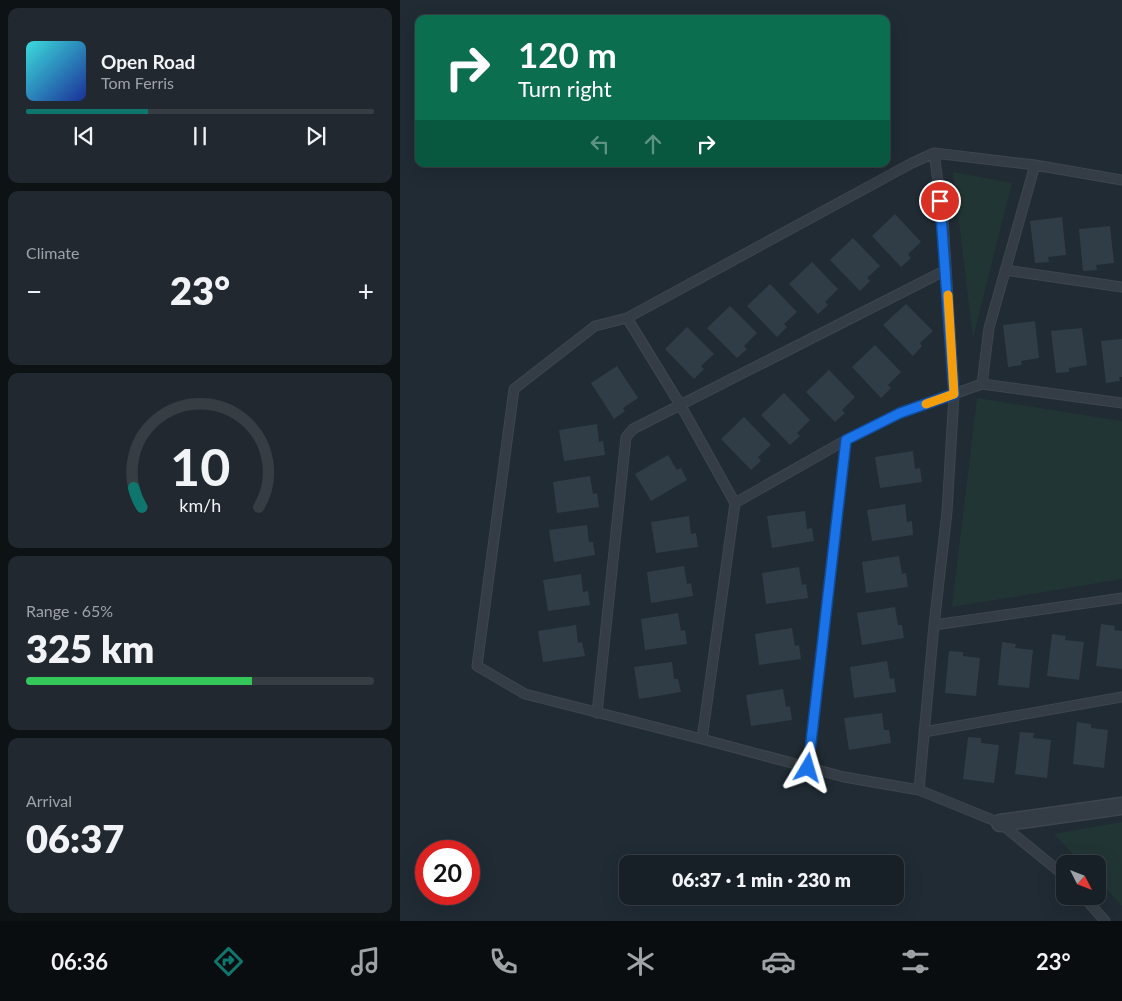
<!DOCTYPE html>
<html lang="en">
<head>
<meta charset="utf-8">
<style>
  :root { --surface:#182027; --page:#21282f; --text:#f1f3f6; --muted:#9fa3a7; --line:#363e44; --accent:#0f766e }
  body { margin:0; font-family:Lato,sans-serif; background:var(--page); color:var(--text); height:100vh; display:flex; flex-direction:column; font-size:19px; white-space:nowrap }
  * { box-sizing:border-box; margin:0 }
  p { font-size:16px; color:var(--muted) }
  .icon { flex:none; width:28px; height:28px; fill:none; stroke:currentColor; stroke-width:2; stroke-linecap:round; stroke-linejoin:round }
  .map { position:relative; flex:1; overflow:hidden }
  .sheet { display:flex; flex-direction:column; gap:8px; padding:8px; background:#0d1215; width:400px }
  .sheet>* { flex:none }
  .guide { position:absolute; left:15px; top:15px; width:475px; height:152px; border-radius:10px; box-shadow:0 5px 20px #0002,0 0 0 1px var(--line); background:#0b6e4f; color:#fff; overflow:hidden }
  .needle { width:32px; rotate:132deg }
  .tools { position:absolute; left:656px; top:855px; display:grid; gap:10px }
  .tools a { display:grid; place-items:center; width:50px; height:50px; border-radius:10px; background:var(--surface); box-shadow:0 5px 20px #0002,0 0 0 1px var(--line); font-size:25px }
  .speed { position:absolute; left:15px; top:840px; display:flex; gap:10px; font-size:25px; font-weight:700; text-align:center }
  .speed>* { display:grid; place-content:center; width:65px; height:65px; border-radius:50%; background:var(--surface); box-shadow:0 5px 20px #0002,0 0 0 1px var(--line); line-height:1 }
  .speed .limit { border:8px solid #d22; background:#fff; color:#111 }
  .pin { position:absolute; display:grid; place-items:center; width:42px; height:42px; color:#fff; margin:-21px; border:2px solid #fff; border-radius:50%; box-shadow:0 1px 5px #0007 }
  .me { position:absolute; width:55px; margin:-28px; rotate:7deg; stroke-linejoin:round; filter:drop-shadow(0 0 4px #0008) }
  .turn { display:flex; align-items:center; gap:18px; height:105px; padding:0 20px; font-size:22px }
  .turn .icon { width:65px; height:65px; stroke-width:2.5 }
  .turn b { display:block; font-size:35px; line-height:42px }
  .lanes { display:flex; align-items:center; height:48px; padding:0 20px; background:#0003; justify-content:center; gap:25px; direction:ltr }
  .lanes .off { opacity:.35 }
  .big { font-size:38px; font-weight:800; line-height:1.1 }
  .sheet .card { flex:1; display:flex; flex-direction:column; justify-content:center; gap:8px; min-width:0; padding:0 18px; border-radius:10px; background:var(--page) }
  .sheet .dial { align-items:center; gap:0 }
  .dial svg { height:130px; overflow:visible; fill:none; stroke:var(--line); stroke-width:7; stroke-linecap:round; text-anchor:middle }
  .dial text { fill:var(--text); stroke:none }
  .song { display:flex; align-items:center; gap:15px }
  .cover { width:60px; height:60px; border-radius:8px; background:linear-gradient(135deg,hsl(180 70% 55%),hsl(230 70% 35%)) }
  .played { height:5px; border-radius:2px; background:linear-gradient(90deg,var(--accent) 35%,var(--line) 35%) }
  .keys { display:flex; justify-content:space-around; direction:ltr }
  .heat { display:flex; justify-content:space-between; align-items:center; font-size:28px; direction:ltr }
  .charge { height:8px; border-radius:4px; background:linear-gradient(90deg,#34c759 65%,var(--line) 0) }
  .trip { position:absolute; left:219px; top:855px; width:285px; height:50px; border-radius:10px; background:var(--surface); box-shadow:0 5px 20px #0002,0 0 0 1px var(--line); font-weight:800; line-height:50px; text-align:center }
  .menu { display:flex; height:80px; justify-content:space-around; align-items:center; background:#0a0d10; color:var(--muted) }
  .menu .icon { width:35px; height:35px }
  .menu .selected { color:var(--accent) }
  .menu b { font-size:22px; color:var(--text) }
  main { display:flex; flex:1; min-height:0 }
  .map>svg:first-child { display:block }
  .green { fill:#223535 }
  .building { fill:#303d47 }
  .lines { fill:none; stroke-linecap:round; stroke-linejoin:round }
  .service-casing { stroke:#3d464e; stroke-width:11 }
  .minor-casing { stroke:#3d464e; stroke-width:19 }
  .service { stroke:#343d45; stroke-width:9 }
  .minor { stroke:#343d45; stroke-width:16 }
  .route-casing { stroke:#114b97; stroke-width:12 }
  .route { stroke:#1a73e8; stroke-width:9 }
  .slow { stroke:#f59e0b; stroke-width:9 }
</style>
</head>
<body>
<main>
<section class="sheet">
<div class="card">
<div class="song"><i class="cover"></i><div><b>Open Road</b><p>Tom Ferris</p></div></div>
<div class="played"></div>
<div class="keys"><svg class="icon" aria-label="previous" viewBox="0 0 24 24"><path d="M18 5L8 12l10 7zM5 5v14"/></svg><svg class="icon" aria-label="pause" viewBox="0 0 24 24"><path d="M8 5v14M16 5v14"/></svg><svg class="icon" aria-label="next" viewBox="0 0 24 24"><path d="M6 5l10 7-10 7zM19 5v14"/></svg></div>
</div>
<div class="card"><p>Climate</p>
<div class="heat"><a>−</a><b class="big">23°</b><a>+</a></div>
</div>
<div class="card dial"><svg viewBox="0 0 100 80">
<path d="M14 69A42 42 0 1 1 86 69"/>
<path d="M14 69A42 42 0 0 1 9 57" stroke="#0f766e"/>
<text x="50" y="56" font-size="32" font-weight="700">10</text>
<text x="50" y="72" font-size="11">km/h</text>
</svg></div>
<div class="card"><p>Range · 65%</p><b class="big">325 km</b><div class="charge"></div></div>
<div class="card"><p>Arrival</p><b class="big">06:37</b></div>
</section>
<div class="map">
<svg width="722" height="921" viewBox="0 0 722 921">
  <rect width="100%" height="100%" fill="#202b34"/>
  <path class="green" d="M553,172L612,183L573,338Z
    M577,398L722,421V579L552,607Z
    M722,822V906L698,880V864H682L654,834Z"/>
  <path class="building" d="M495,214L521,242L508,254L511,258L501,267L472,236Z
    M662,217L666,255L648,257L649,262L635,263L630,221Z
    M710,226L714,263L696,265L697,270L683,271L679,229Z
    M453,238L480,266L467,278L470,281L460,291L430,260Z
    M412,262L438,289L425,302L428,305L418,314L389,284Z
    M370,284L397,312L384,324L387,327L377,337L347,306Z
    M506,304L533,331L520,343L522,346L513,356L483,325Z
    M330,306L357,333L344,346L347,349L337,358L307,328Z
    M635,321L639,358L621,361L622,365L608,367L603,325Z
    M287,327L314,354L301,366L304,369L294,379L265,349Z
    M682,328L687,365L669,368V372L656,373L651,331Z
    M722,339V377H719L720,381L706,383L701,341Z
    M475,345L501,372L488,385L491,388L481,398L452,367Z
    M217,366L238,398L223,408L225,411L214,419L191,383Z
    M429,370L455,397L442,410L445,413L435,422L406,392Z
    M384,393L410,420L397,433L400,436L390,445L361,415Z
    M344,417L371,445L358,457L361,461L351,470L321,439Z
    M197,424L199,442L203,441L205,455L164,461L159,430Z
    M513,451L515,469L520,468L522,482L480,488L475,457Z
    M268,455L277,470L281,468L287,480L251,501L235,474Z
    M190,476L193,494L197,493L199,507L157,513L153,482Z
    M505,504L507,522L512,521L513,535L472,541L467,510Z
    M405,511L407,529L412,528L414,541L372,548L367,516Z
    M289,516L291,534L296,533L298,547L256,553L251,522Z
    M187,525L189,542H193L195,555L154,562L149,530Z
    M499,556L502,574L506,573L508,587L466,593L462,562Z
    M284,566L287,584L291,583L293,596L251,603L247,572Z
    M399,567L402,585L406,584L408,598L366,604L362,573Z
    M181,574L183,592L188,591L190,605L148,611L143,580Z
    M495,607L498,625H502L504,638L462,645L457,613Z
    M278,613L281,631L285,630L287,644L245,650L241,619Z
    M701,624L715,626L714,630L722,631V669L696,666Z
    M176,625L178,643L182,642L185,656L143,662L138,631Z
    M392,628L395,646L399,645L401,659L359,665L355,634Z
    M652,634L666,636L665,640L684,642L679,680L647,676Z
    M602,642L616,644L615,648L633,650L629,688L598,685Z
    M549,651L563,652V656L580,658L576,696L545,693Z
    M487,661L490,679L494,678L496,692L454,698L450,667Z
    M272,662L274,679H278L281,692L239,699L234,667Z
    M383,689L386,707L390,706L392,720L351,726L346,695Z
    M482,713L484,730H489L491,743L449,750L444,718Z
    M677,722L691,724V728L708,730L704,768L673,764Z
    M620,732L634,733L633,738L651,740L647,778L615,774Z
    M568,737L581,738V743L599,745L594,783L563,779Z"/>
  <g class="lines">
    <g class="service-casing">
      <path id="service" d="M605,270L722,287
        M227,318L281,406L335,503L302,739
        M582,384L589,328L635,165
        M335,503L446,440L500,413L582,384L722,403
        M534,625L722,598
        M197,713L226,437L233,429L546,270
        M524,732L722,697
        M408,768L446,440
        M519,790L534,625L547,512L554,394L543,217L534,153
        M665,876L600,823L519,790L444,777L302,739L125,694L77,666L114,389L195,326L227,318L512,163L534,153L635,165L722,180
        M683,896L705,921"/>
    </g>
    <g class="minor-casing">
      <path id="minor" d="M600,823L722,806"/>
    </g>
    <use href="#service" class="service"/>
    <use href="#minor" class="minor"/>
  </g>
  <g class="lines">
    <g class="route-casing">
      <path id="route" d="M408,768L446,440L500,413L554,394L540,201"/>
    </g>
    <use href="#route" class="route"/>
    <path class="slow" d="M526,404L554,394L548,295"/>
  </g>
</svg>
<div class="tools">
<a><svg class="needle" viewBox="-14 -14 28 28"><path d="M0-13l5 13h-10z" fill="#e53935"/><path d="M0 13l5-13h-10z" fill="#9fa3a7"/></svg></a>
</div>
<div class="speed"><div class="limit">20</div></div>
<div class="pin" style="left:540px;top:201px;background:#d93025"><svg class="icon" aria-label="arrive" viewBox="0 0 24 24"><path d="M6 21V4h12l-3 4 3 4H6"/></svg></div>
<svg class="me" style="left:408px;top:768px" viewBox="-20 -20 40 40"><path d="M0-17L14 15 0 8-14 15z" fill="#1a73e8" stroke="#fff" stroke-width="4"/></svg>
<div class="trip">06:37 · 1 min · 230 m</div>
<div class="guide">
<div class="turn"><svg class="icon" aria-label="right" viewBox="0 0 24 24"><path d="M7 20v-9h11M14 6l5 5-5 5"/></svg><div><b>120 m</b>Turn right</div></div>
<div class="lanes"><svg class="icon off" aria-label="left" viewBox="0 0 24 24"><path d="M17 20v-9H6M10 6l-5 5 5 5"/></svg><svg class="icon off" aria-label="ahead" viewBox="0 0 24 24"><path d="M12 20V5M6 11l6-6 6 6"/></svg><svg class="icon" aria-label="right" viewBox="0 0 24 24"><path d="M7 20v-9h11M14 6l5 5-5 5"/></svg></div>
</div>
</div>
</main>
<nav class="menu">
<b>06:36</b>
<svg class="icon selected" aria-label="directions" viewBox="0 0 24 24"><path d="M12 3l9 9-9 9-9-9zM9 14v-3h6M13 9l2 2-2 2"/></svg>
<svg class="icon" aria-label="music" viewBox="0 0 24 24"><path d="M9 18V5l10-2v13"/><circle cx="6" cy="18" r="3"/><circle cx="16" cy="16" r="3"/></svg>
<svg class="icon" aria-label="phone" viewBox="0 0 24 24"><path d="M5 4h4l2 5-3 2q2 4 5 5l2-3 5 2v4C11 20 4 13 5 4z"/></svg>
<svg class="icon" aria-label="climate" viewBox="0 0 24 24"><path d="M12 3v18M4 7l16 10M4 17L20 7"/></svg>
<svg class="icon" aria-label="car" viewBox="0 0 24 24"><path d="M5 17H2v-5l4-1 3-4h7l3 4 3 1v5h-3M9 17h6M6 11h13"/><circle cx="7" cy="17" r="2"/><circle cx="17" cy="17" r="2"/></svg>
<svg class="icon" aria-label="filters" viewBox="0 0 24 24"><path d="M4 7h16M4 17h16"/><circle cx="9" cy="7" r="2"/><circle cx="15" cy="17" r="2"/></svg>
<b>23°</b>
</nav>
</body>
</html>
